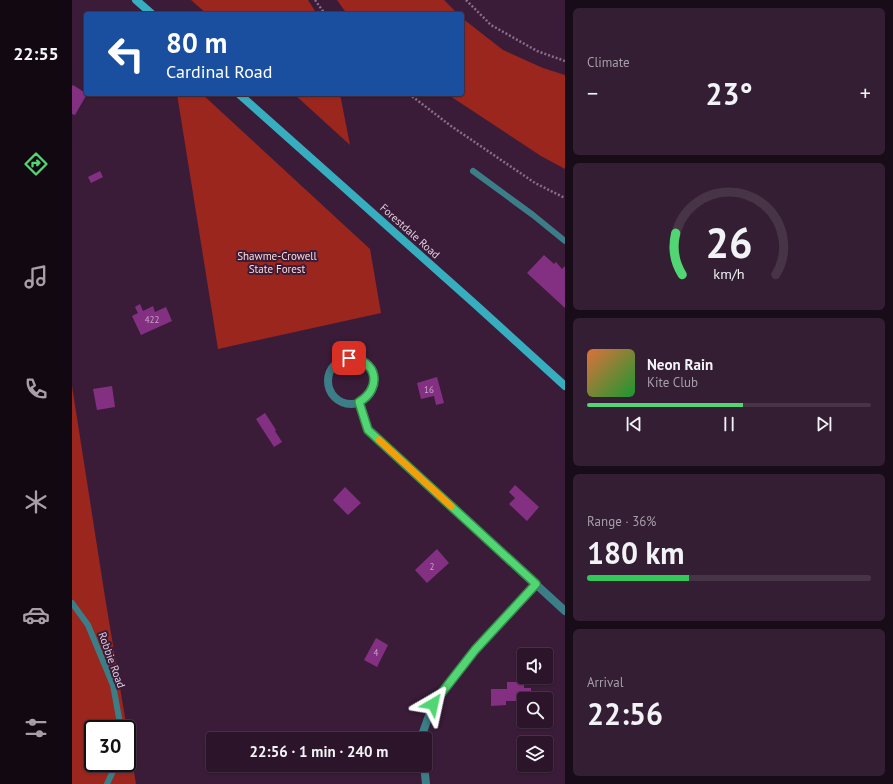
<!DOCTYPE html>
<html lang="en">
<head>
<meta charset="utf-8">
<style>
  :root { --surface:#2c152b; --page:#341e33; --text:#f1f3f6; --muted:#a69fa9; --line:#483447; --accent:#52d673 }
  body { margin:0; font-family:"PT Sans",sans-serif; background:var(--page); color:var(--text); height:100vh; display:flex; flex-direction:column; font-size:15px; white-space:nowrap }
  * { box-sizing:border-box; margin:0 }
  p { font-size:13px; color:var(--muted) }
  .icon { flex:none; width:22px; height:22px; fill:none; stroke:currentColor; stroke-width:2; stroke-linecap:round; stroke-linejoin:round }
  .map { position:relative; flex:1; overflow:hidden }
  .sheet { display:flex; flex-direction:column; gap:8px; padding:8px; background:#180c18; width:328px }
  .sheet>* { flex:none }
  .banner { position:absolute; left:12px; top:12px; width:380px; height:84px; border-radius:4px; box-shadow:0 1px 3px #0004,0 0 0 1px var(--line); background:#1a4fa0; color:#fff; overflow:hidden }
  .controls { position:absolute; left:445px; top:648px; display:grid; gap:8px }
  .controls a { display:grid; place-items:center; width:36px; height:36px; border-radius:4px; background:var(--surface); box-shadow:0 1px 3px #0004,0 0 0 1px var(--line); font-size:20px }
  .speed { position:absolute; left:12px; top:720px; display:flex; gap:8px; font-size:20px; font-weight:700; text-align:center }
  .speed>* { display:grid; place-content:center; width:52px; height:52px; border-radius:50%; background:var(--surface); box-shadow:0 1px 3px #0004,0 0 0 1px var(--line); line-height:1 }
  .speed .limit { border:2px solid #111; border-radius:6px; background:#fff; color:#111 }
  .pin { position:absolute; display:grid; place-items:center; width:34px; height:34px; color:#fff; margin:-17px; border-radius:8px; box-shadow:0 2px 6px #0006 }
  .me { position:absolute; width:44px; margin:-22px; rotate:36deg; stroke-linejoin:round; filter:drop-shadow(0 0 3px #0008) }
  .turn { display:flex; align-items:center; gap:14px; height:84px; padding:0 16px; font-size:18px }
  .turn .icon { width:52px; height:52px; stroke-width:2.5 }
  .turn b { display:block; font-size:28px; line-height:34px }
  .big { font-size:30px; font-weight:700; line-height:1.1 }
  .sheet .card { flex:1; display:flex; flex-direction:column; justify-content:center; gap:6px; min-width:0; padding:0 14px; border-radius:6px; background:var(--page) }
  .sheet .dial { align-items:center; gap:0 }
  .dial svg { height:104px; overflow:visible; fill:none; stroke:var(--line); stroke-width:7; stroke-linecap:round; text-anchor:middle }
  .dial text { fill:var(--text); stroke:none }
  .song { display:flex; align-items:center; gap:12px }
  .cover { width:48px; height:48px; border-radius:6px; background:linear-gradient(135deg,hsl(20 70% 55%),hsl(130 70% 35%)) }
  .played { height:4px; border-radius:2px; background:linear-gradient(90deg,var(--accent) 55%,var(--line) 55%) }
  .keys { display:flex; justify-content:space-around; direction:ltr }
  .heat { display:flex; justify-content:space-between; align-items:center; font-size:22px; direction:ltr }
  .charge { height:6px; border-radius:3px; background:linear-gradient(90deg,#34c759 36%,var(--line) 0) }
  .trip { position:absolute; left:134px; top:732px; width:226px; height:40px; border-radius:4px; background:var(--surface); box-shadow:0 1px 3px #0004,0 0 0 1px var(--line); font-weight:700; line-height:40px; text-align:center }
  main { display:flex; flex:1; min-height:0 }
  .dock { display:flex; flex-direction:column; width:72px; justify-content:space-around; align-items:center; background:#120811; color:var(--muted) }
  .dock .icon { width:28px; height:28px }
  .dock .current { color:var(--accent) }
  .dock b { font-size:18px; color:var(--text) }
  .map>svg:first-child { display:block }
  .forest { fill:#9a261e; fill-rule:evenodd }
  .building { fill:#843082 }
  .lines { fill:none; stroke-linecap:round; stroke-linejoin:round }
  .path { stroke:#886e86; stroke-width:2.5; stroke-dasharray:2 2; stroke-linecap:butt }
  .service { stroke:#3b7e88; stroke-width:6 }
  .minor { stroke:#3b7e88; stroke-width:8 }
  .secondary { stroke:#37aebf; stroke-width:8 }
  .route-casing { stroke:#358b4b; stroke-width:10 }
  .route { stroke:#52d673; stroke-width:7 }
  .slow { stroke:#f59e0b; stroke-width:7 }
  .labels { text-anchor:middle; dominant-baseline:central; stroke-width:4; stroke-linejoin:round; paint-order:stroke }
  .number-label { font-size:9px; fill:#c9a5c7 }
  .street-label { font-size:11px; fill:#e0ccde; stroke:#3a1c39 }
  .park-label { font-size:11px; fill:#fbdbd6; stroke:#3a1c39 }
</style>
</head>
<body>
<main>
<nav class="dock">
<b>22:55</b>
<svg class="icon current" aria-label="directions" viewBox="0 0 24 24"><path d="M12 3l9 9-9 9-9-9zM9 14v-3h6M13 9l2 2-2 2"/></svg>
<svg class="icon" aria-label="music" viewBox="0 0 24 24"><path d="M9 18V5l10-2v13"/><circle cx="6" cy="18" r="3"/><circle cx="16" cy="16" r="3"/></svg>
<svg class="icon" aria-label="phone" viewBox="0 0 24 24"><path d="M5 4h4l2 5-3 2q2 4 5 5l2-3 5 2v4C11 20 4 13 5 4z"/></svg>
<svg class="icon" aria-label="climate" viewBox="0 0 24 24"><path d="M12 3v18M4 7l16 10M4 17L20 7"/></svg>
<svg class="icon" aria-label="car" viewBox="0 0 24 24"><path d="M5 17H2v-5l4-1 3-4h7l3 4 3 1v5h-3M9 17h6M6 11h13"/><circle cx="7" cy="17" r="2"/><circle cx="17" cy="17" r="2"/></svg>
<svg class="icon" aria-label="filters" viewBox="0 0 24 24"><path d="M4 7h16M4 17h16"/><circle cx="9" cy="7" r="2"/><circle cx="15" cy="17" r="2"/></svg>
</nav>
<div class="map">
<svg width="493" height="784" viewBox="0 0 493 784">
  <rect width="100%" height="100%" fill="#3a1c39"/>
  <path class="forest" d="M119,0H236L245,14H135Z
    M265,0H372L386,14H275Z
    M390,18L431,50L471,68L493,75V169L469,156L375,94H390Z
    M105,94H130L298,249L309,313L146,349Z
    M222,94H268L278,145Z
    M0,386L33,597L64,784H0ZM21,729H55V763H21Z"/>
  <path class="building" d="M1,85L15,94L3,115L0,114V86Z
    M28,171L31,177L19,183L16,177Z
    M472,255L482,264L484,262L490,269L493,266V308L455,273Z
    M68,304L71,311L81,306L83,312L94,307L100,321L69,335L60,316L66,313L63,307Z
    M365,377L372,403L364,405L362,396L349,399L345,383Z
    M40,386L43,407L25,410L21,389Z
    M193,413L204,430L203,431L210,442L202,447L184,419Z
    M443,485L467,507L455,521L437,504L443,498L437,492Z
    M273,487L289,503L276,515L261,500Z
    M365,549L377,563L355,583L343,570Z
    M304,638L316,645L305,667L292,660Z
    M435,682H452V688H459V699H452V701H434V705L419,706V689H435Z"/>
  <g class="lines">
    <path class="path" d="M243,0L253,14
      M394,0L419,25L465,51L493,61
      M337,94L379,126L463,183L493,198"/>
    <path class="service" d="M401,171L461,215L493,241
      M0,603L16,625L41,685L49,729
      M35,784L43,767L45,763"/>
    <path class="minor" d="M256 381a23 23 0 1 1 46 0a23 23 0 1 1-46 0Z
      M287,402L296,430L493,611
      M350,739V735L361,704L403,650L464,584
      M352,765L354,784"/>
    <path class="secondary" d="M64,0L80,14
      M167,94L404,305L493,386"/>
  </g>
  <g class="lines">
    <g class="route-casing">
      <path id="route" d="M277,358C305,359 311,388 287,402L296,430L464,584L403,650L361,704"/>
    </g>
    <use href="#route" class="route"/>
    <path class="slow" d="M307,440L379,506"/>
  </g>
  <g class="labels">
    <g class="number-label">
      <text x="80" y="319">422</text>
      <text x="357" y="389">16</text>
      <text x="360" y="566">2</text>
      <text x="304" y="652">4</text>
    </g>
    <g class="street-label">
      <text transform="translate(338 231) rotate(42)">Forestdale Road</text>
      <text transform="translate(40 660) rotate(70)">Robbie Road</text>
    </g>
    <g class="park-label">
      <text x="205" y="256">Shawme-Crowell<tspan x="205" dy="13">State Forest</tspan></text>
    </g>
  </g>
</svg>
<div class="controls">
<a><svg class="icon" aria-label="sound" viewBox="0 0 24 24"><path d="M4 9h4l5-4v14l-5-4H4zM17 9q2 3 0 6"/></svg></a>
<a><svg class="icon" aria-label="search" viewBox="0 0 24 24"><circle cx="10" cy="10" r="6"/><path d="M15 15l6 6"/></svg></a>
<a><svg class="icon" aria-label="layers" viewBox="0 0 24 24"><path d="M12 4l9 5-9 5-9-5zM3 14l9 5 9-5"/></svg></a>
</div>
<div class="speed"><div class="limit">30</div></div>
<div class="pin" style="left:277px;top:358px;background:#d93025"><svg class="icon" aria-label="arrive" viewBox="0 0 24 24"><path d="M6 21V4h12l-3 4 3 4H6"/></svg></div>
<svg class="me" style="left:361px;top:704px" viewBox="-20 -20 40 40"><path d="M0-17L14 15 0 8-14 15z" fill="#52d673" stroke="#fff" stroke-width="4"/></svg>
<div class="trip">22:56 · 1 min · 240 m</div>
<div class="banner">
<div class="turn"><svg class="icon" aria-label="left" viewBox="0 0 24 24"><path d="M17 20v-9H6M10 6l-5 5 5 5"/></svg><div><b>80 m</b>Cardinal Road</div></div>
</div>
</div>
<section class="sheet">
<div class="card"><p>Climate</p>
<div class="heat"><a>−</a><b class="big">23°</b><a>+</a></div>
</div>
<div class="card dial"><svg viewBox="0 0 100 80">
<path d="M14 69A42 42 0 1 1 86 69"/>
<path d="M14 69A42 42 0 0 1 9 37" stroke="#52d673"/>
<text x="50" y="56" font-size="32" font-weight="700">26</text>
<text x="50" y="72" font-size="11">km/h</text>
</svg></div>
<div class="card">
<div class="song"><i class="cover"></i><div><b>Neon Rain</b><p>Kite Club</p></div></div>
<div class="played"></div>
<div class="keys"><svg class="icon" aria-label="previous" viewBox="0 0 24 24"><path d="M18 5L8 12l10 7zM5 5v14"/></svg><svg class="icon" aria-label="pause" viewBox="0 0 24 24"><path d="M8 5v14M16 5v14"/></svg><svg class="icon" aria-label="next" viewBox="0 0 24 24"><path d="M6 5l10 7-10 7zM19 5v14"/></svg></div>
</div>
<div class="card"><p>Range · 36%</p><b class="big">180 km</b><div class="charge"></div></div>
<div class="card"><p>Arrival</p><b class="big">22:56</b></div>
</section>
</main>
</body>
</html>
